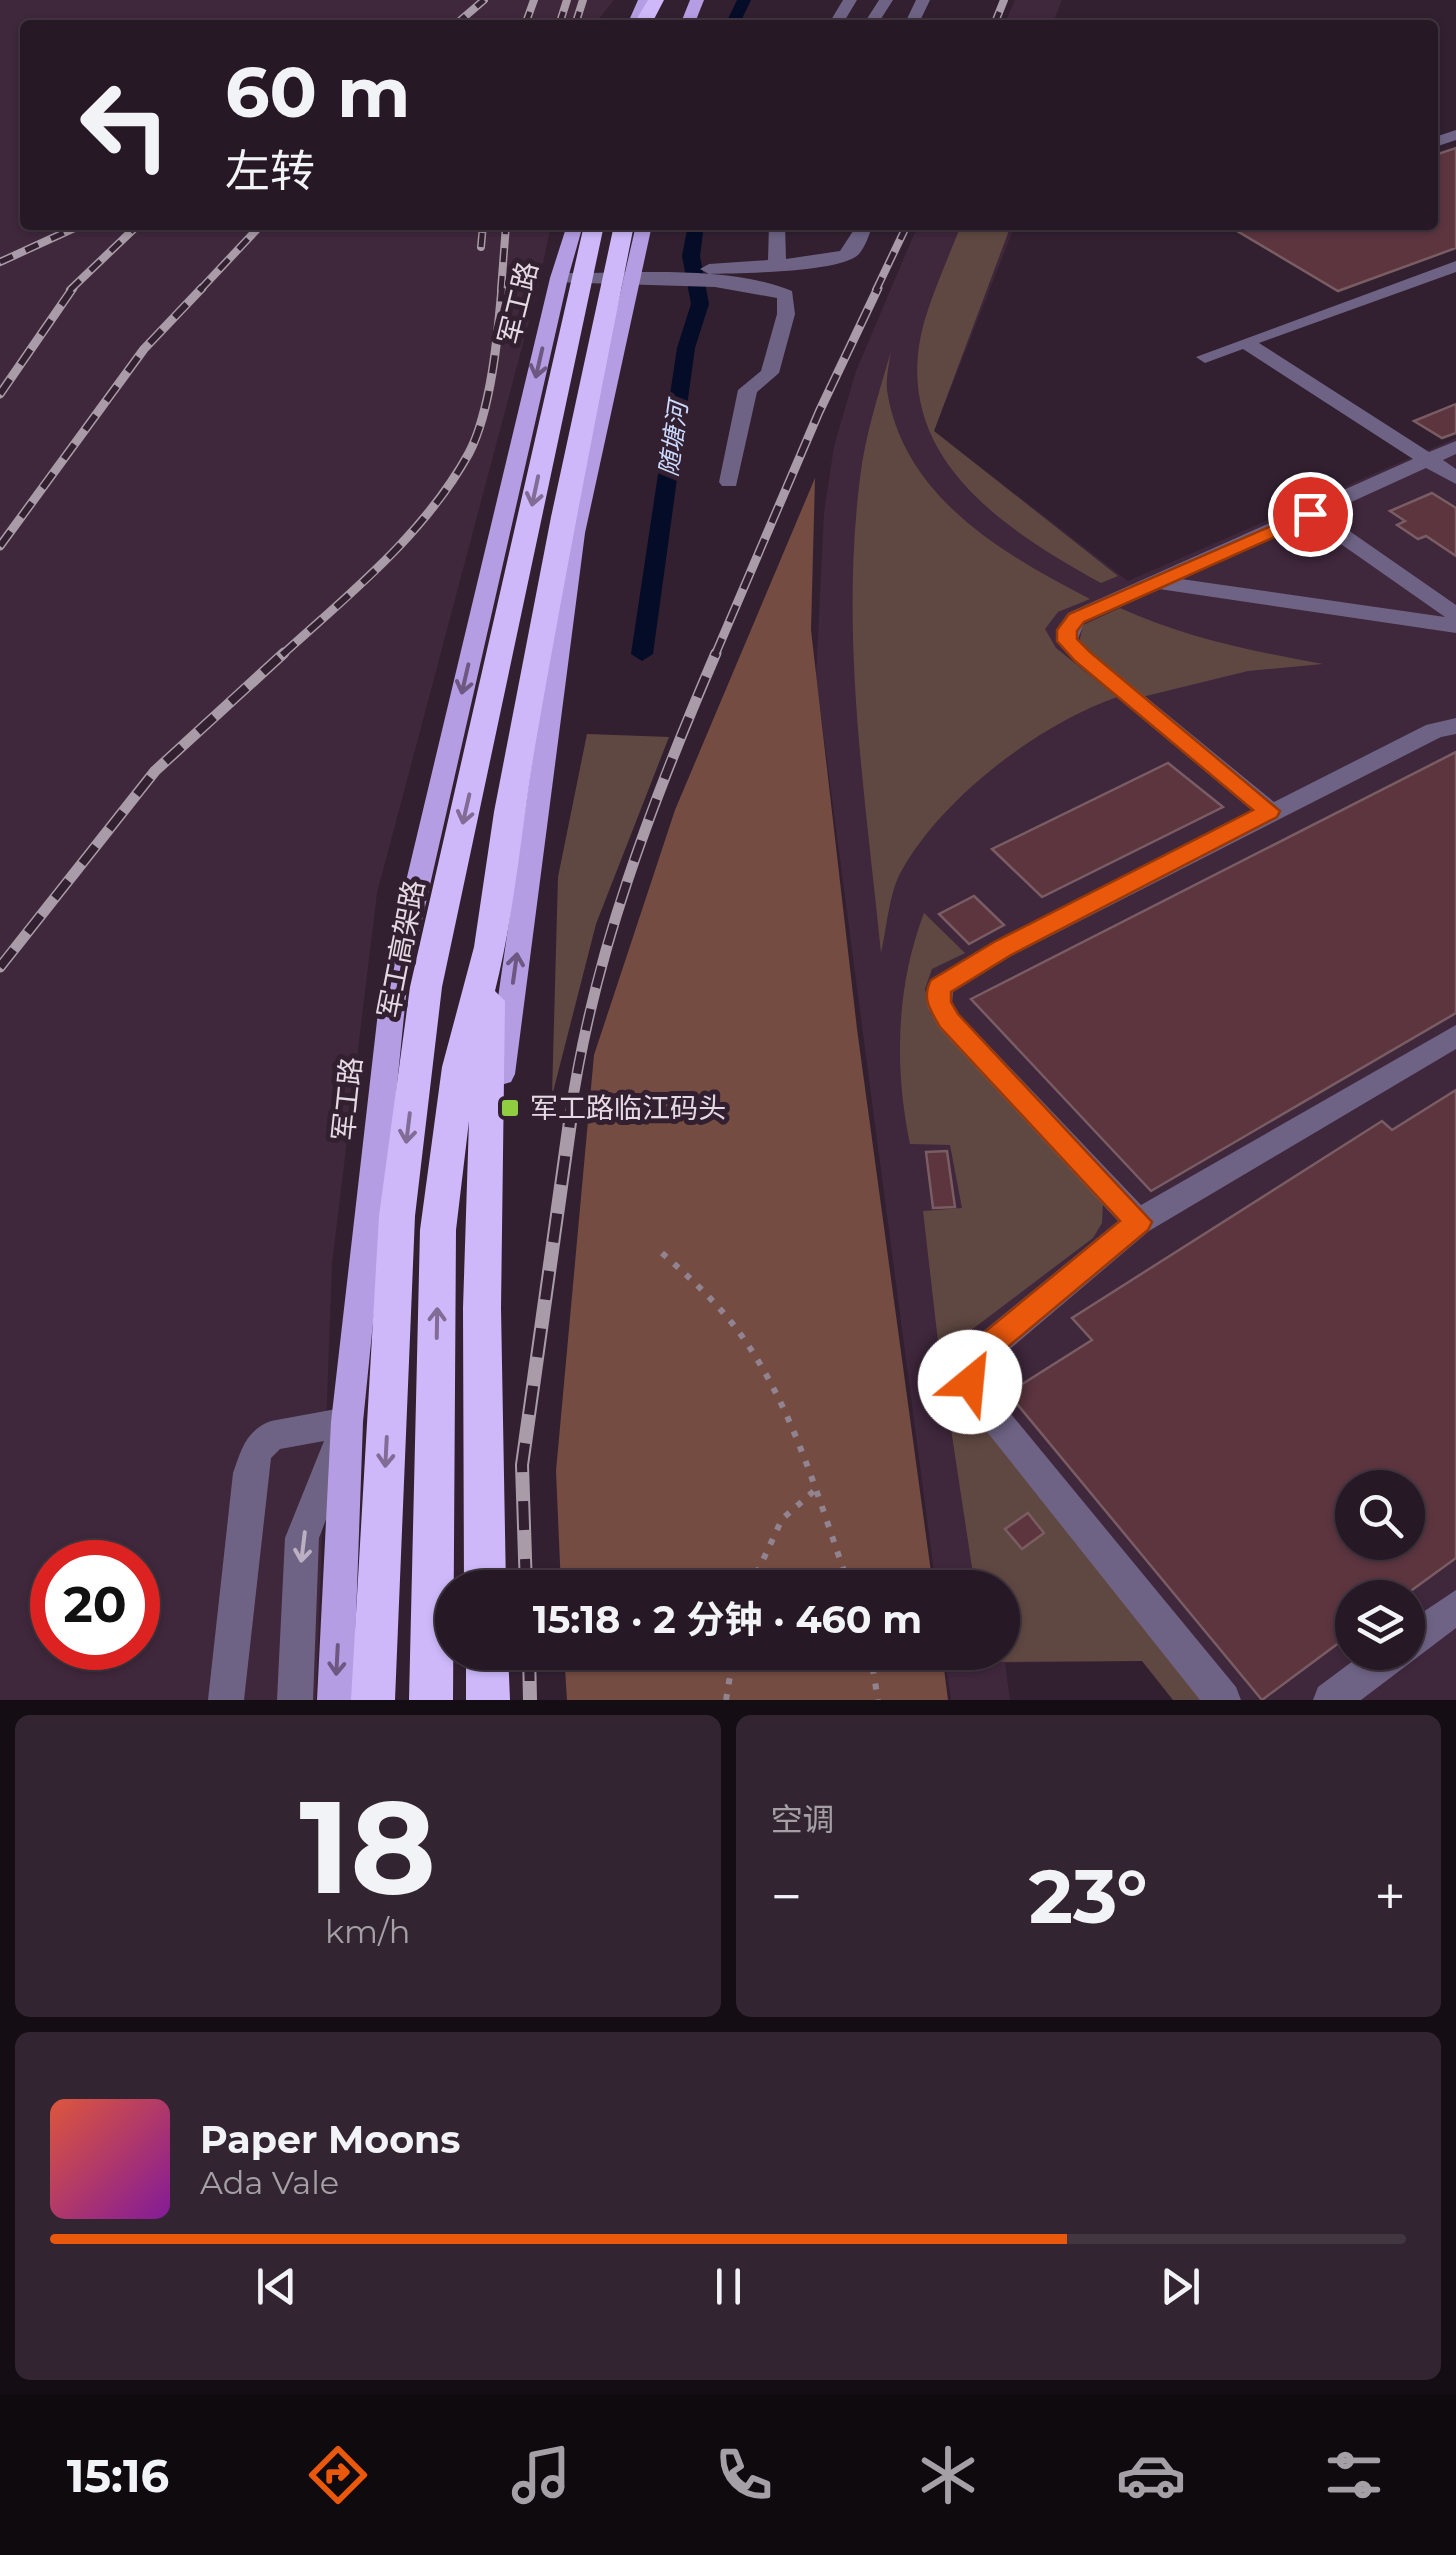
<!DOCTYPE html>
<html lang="zh">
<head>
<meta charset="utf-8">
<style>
  :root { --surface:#261824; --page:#322531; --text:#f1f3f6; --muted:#a4a0a6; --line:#423741; --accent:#ea580c }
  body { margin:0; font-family:Montserrat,"Noto Sans SC",sans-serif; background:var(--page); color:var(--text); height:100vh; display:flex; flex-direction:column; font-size:38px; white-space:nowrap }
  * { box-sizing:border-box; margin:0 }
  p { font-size:32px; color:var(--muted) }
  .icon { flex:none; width:55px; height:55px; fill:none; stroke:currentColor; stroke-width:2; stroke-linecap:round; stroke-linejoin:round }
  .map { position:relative; height:1700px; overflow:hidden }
  .details { display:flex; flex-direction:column; gap:15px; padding:15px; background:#150d14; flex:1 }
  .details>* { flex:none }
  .top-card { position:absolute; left:20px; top:20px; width:1418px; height:210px; border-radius:10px; box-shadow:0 2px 8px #0004,0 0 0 2px var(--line); background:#261824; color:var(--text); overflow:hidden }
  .fabs { position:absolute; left:1335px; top:1470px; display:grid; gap:20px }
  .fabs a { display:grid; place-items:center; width:90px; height:90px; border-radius:50%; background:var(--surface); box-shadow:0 2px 8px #0004,0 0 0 2px var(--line); font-size:50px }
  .speed { position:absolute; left:30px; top:1540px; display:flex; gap:20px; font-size:50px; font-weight:700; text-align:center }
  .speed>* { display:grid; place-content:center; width:130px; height:130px; border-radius:50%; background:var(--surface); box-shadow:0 2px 8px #0004,0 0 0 2px var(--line); line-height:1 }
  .speed .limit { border:15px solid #d22; background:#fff; color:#111 }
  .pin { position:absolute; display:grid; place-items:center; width:85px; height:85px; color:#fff; margin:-42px; border:5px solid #fff; border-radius:50%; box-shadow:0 2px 10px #0007 }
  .me { position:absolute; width:110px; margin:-55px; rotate:28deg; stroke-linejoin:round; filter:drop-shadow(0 0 8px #0008) }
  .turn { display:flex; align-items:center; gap:35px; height:210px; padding:0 40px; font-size:45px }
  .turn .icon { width:130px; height:130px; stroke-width:2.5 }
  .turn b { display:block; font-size:70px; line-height:85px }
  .big { font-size:75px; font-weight:700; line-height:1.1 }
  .details .widget { flex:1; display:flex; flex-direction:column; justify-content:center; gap:15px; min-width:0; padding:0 35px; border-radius:15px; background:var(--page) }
  .details .dial { align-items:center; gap:0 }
  .dial b { font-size:130px; line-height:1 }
  .song { display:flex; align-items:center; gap:30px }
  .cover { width:120px; height:120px; border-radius:15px; background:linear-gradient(135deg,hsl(10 70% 55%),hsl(290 70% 35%)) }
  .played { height:10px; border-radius:5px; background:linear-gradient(90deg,var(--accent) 75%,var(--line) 75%) }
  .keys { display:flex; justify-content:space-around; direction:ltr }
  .heat { display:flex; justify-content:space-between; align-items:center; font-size:55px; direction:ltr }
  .details .tiles { flex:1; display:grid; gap:15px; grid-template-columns:1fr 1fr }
  .widget:last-child { grid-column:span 2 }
  .trip { position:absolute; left:435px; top:1570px; width:585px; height:100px; border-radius:50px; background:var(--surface); box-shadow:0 2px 8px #0004,0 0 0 2px var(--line); font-weight:700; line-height:100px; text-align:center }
  .dock { display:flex; height:160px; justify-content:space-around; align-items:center; background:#0f0a0e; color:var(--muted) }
  .dock .icon { width:70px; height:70px }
  .dock .on { color:var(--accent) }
  .dock b { font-size:45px; color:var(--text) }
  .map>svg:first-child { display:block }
  .built { fill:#3f273c; fill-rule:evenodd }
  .green { fill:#604842 }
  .forest { fill:#744c42 }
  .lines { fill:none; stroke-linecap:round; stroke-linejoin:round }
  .canal { fill:#050c27; fill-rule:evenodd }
  .building { fill:#5c353f; stroke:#795d63; stroke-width:2.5; fill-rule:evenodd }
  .path { stroke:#928390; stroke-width:6; stroke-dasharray:6 10; stroke-linecap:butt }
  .minor { fill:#6e6384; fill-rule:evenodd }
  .major { fill:#b49de2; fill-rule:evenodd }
  .highway { fill:#ceb8fa; fill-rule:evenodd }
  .rail-far3-casing { stroke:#a99ba7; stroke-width:8 }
  .rail-far2-casing { stroke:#a99ba7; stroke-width:9 }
  .rail-far1-casing { stroke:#a99ba7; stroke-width:11 }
  .rail-casing { stroke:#a99ba7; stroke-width:14 }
  .rail-far3 { stroke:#322030; stroke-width:5; stroke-dasharray:14; stroke-linecap:butt }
  .rail-far2 { stroke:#322030; stroke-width:6; stroke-dasharray:18; stroke-linecap:butt }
  .rail-far1 { stroke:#322030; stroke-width:8; stroke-dasharray:22; stroke-linecap:butt }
  .rail { stroke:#322030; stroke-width:10; stroke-dasharray:29; stroke-linecap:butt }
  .oneway { stroke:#6c5880 }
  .oneway2 { stroke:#806c95 }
  .oneway3 { stroke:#bbb0c2 }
  .route { fill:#ea580c; stroke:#983908; stroke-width:2.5 }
  .poi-dot { fill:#91cd40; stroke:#322030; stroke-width:4 }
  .labels { text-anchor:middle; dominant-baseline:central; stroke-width:10; stroke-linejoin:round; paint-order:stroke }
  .far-water-label { font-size:25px; font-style:italic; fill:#cad9fd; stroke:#322030 }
  .street-label { font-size:28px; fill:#e5d9e3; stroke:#322030 }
  .poi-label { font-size:28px; fill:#e5d9e3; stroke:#322030; text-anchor:start }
</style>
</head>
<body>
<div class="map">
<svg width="1456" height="1700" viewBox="0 0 1456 1700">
  <rect width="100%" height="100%" fill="#322030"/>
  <path class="built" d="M0,0H614L594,25H25V225H551L538,287L377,893L332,1264L316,1700H0ZM52,1562H138V1648H52Z
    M1015,0H1062L1052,25H1004Z
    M918,225H1015L934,431L1128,581L1456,438V1700H1173L1142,1661L1005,1663L1010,1700H951L944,1653L1002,1652V1588L936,1587L816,677L824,513L834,446L856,371ZM1352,1488H1408V1542H1352ZM1352,1598H1408V1652H1352Z"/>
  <path class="green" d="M961,225H1011L934,431L1118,576L1101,583C1001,528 886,453 925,319C935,287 949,256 961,225Z
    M891,351C889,363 886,378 887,390C903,497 1003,554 1090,599L1058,612L1045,629L1056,648L1117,697C1038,725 943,797 902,870C889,892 887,927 881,953C865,793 840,638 860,478C865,435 879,393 891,351Z
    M1120,608C1186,638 1252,651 1323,664L1248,671L1142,697L1079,643L1083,625Z
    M587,734L669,737L596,924L552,1096L558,877Z
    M924,913L965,953L932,969L925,989L930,1014L1103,1203L1102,1223L1093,1238L954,1343L947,1364L954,1387L1202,1700H1173L1142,1661L987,1662L986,1653L1002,1652V1588L975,1587L939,1350L923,1211L962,1208L950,1145L910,1144C894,1067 896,987 924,913Z"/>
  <path class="forest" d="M815,478L811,630L857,1029L933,1587H561L556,1471L594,1055L675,810Z
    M564,1653H942L948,1700H567Z"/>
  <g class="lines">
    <path class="canal" d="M737,0H751L739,25H725Z
      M688,225H704L700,256L709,304L695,348L653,654L642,661L631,654L677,348L691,304L682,256Z"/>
  </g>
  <path class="building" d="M1456,148V248L1338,291L1227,225H1432V156Z
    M1456,404V433L1442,438L1414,421Z
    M1432,493L1456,508V556L1426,536L1418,539L1397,525L1405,521L1390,511Z
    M1456,752V1013L1151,1191L971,999Z
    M1168,763L1223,807L1042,897L992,849Z
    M974,896L1004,925L969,944L939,914Z
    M1456,1090V1558L1401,1598H1352V1633L1262,1700L1008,1393L1092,1340L1072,1318L1382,1121L1392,1130ZM1352,1488H1408V1542H1352Z
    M947,1151L955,1207L933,1208L926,1152Z
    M1028,1513L1044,1533L1022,1549L1005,1529Z"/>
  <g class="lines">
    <path class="path" d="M662,1253C687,1275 711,1297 732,1323C792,1399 818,1499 850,1588
      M750,1588L782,1519L814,1491
      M870,1652L878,1700
      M726,1700L734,1652"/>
    <path class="minor" d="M843,0H857L842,25H828Z
      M879,0H893L877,25H863Z
      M916,0H930L918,25H904Z
      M1456,130V140L1432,148V138Z
      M769,225H785L786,259L840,251L857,225H873C869,234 866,246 859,254C841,273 738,273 709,274L700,269L709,264L768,260Z
      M1456,261V272L1259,343L1429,452L1456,441V454L1443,460L1456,469V484L1426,468L1325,514L1456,605V633L1159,589L1084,623L1078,639L1091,652L1274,802L1426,725L1456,718V734L1441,737L1011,956L953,992L952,1002L959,1014L1141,1205L1456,1025V1049L1149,1231L984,1371L1002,1403L1236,1687L1241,1700H1200L980,1423L950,1370L964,1347L1118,1221L939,1028C929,1011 920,999 931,980L993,942L1254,812L1075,662L1056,641V630L1068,613L1413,459L1243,349L1205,363L1196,357ZM1308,521L1445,617L1181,579Z
      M559,273C630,274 727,264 792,291L795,314L779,373L757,392L736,486H722L719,482L738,390L761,371L777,314V298L715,287L553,282L550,278Z
      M347,1407L358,1412L363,1422L353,1434L356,1441L319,1538L313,1700H277L285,1538L324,1441L280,1449L271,1458L244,1700H208L233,1473C241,1450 246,1430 271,1421Z
      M1456,1590V1628L1361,1700H1313L1318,1687L1365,1652H1408V1622Z"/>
    <path class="major" d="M638,0H652L641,25H627Z
      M690,0H704L694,25H680Z
      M567,225H583L568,278L407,986L363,1422L353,1700H317L331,1422L381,986L550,278Z
      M636,225H652L585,533L515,1074L511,1082L501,1085L491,1082L487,1074L565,533Z"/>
    <path class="highway" d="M648,0H664L651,25H633Z
      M584,225H604L442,987L415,1216L395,1700H351L379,1216L410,987Z
      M614,225H634C600,395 567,564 537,735C522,820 516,907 495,991L505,1001L501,1308L506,1588H464L463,1308L469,1121L456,1230L453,1700H409L420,1230L442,1067L474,947L494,812L551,517Z
      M466,1652H508L510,1700H466Z"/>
    <g class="rail-far3-casing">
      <path id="rail-far3" d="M455,25L484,0
        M525,25L534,0
        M559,25L567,0
        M575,25L583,0
        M994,25L1004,0
        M481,247L483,225
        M0,262L81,225
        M70,290L138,225
        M200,290L261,225
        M501,290L506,225
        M876,290L907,225"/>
    </g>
    <g class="rail-far2-casing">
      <path id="rail-far2" d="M0,394L73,288
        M0,546L144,349L202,288
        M282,655C349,594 424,535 469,453C491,411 498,334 502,288
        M715,655L819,412L878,288"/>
    </g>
    <g class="rail-far1-casing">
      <path id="rail-far1" d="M0,967L155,771L284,653
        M570,1117C593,955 652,802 716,653"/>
    </g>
    <g class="rail-casing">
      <path id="rail" d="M526,1588L522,1465L571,1115
        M529,1652L530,1700"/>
    </g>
    <use href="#rail-far3" class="rail-far3"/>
    <use href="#rail-far2" class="rail-far2"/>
    <use href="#rail-far1" class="rail-far1"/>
    <use href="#rail" class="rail"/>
  </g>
  <defs><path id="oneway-shaft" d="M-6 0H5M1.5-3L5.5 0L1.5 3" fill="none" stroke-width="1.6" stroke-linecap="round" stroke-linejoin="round" transform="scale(2.5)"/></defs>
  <g class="oneway">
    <use href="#oneway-shaft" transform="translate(539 363) rotate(103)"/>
    <use href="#oneway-shaft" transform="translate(465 679) rotate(103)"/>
    <use href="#oneway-shaft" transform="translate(515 968) rotate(-82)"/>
    <use href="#oneway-shaft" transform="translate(337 1660) rotate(93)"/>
  </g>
  <g class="oneway2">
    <use href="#oneway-shaft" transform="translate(535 491) rotate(102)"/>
    <use href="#oneway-shaft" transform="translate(466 809) rotate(103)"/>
    <use href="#oneway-shaft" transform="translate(408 1128) rotate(97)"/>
    <use href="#oneway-shaft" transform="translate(437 1323) rotate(-89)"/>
    <use href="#oneway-shaft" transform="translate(386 1452) rotate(93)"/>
  </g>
  <use class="oneway3" href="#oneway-shaft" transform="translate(303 1547) rotate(97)"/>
  <path class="route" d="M1310,509L1320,514L1317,518L1084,622L1077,631V639L1090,652L1280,811L1277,817L1011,955L951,992V1002L958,1014L1152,1222L1148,1230L985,1366L980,1391L970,1395L960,1391L952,1370L965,1348L1120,1221L940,1027C931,1011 921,999 931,980L994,942L1253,810L1075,661L1057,641V630L1069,614Z"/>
  <rect class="poi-dot" x="500" y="1098" width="20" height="20" rx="5"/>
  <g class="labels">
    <g class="far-water-label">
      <text transform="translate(673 439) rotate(-82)">随塘河</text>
    </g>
    <g class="street-label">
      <text transform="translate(518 303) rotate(-76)">军工路</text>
      <text transform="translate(401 949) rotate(-79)">军工高架路</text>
      <text transform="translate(347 1099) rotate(-84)">军工路</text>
    </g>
    <g class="poi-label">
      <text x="530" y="1108">军工路临江码头</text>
    </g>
  </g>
</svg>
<div class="fabs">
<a><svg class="icon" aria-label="search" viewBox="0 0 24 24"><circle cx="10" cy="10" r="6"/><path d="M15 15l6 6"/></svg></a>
<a><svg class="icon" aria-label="layers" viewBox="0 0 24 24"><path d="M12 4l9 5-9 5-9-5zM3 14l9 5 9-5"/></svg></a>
</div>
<div class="speed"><div class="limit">20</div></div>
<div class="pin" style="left:1310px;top:514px;background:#d93025"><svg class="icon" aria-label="arrive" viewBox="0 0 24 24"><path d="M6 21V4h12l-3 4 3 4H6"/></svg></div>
<svg class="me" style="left:970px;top:1382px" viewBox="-20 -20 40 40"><circle r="19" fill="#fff"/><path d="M0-13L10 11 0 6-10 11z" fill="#ea580c"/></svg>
<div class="trip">15:18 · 2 分钟 · 460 m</div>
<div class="top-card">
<div class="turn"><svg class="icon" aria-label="left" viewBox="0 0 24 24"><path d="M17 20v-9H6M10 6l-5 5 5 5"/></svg><div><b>60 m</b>左转</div></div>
</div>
</div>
<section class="details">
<div class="tiles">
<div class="widget dial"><b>18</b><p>km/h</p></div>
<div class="widget"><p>空调</p>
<div class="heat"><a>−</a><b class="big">23°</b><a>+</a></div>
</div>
<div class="widget">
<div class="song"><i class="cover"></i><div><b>Paper Moons</b><p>Ada Vale</p></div></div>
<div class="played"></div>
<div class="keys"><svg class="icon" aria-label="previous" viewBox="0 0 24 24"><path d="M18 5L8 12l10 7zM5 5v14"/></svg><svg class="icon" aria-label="pause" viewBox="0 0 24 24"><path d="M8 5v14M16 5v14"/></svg><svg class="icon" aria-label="next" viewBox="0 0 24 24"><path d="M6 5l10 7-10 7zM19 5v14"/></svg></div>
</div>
</div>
</section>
<nav class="dock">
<b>15:16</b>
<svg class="icon on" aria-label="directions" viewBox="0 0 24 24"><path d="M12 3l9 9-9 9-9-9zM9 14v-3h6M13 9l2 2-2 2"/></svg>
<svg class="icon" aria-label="music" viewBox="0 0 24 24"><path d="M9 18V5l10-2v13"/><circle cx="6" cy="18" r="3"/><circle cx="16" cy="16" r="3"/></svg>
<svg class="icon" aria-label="phone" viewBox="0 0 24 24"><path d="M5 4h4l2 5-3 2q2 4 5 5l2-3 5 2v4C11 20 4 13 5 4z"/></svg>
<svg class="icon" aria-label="climate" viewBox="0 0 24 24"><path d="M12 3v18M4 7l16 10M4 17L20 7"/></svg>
<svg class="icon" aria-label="car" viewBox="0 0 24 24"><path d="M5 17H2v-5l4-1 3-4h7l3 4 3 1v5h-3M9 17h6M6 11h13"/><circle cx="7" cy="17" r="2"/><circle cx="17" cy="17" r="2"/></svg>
<svg class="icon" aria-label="filters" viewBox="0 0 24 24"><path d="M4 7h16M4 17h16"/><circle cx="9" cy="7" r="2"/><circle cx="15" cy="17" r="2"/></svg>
</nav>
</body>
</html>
